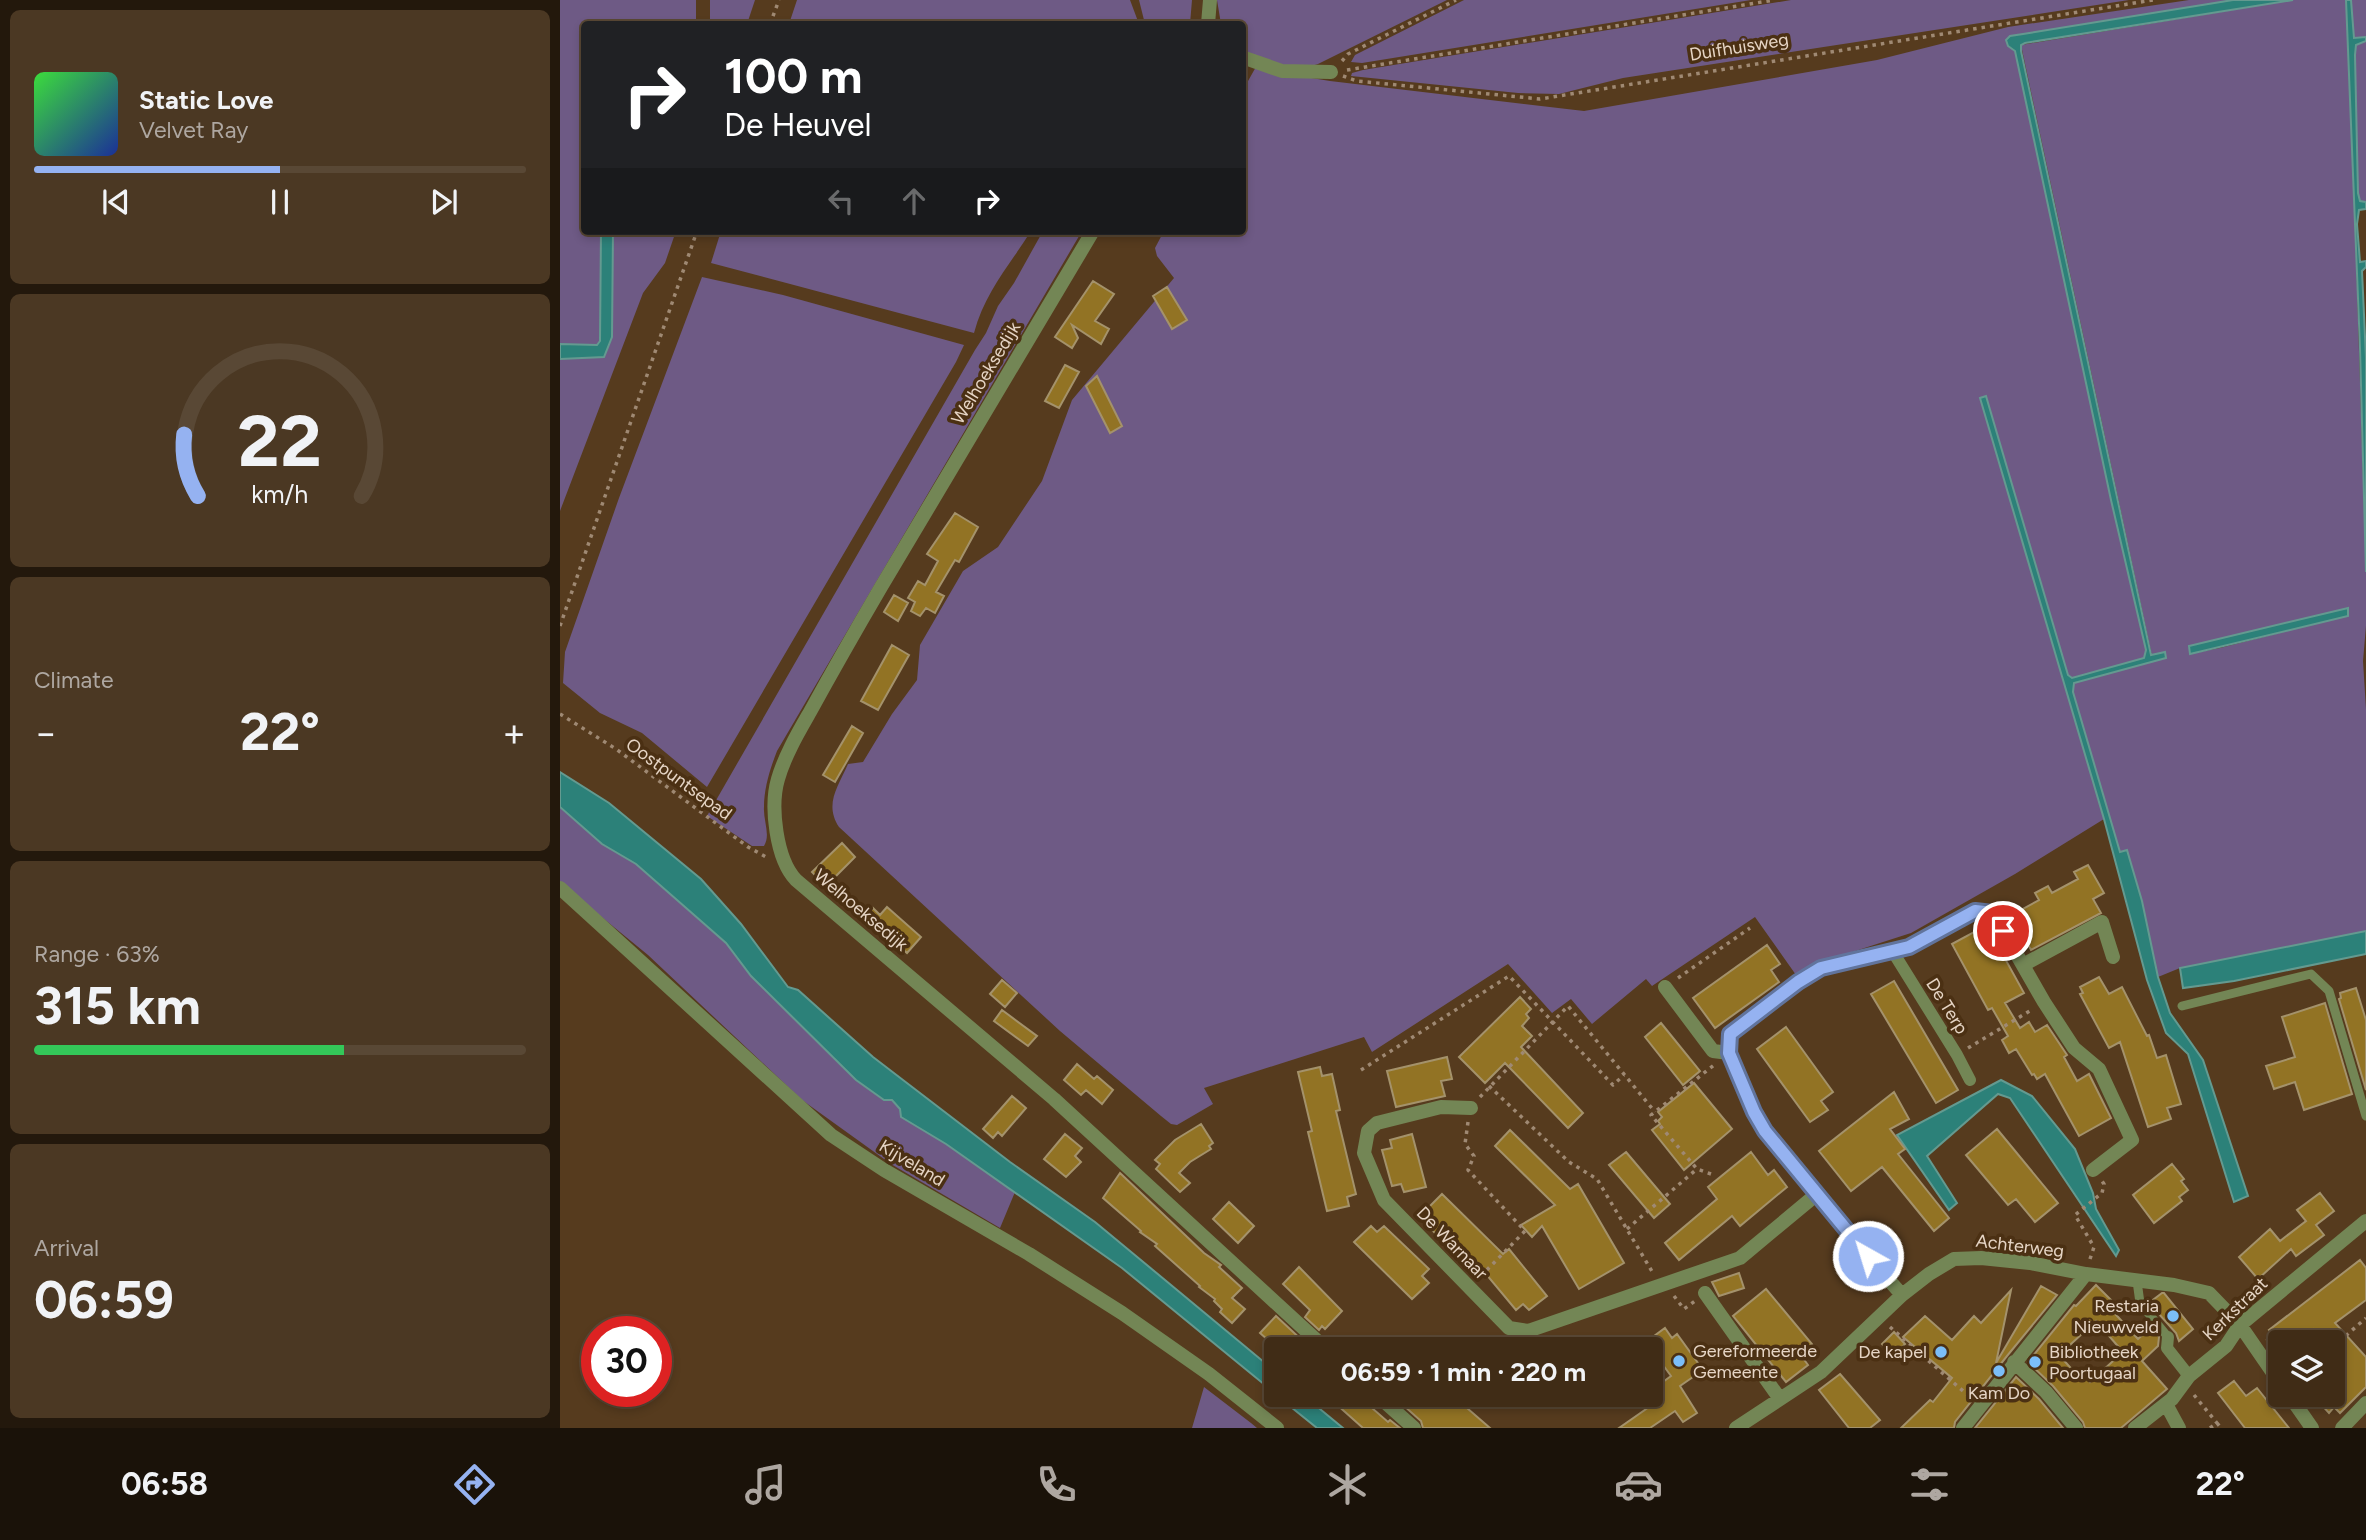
<!DOCTYPE html>
<html lang="en">
<head>
<meta charset="utf-8">
<style>
  :root { --surface:#402c16; --page:#4b3823; --text:#f1f3f6; --muted:#aea7a1; --line:#594835; --accent:#95b2f1 }
  body { margin:0; font-family:Figtree,sans-serif; background:var(--page); color:var(--text); height:100vh; display:flex; flex-direction:column; font-size:26px; white-space:nowrap }
  * { box-sizing:border-box; margin:0 }
  p { font-size:23px; color:var(--muted) }
  .icon { flex:none; width:38px; height:38px; fill:none; stroke:currentColor; stroke-width:2; stroke-linecap:round; stroke-linejoin:round }
  .map { position:relative; flex:1; overflow:hidden }
  .details { display:flex; flex-direction:column; gap:10px; padding:10px; background:#23180c; width:560px }
  .details>* { flex:none }
  .hud { position:absolute; left:21px; top:21px; width:665px; height:214px; border-radius:7px; box-shadow:0 4px 10px #0003,0 0 0 2px var(--line); background:#202124; color:#fff; overflow:hidden }
  .controls { position:absolute; left:1708px; top:1330px; display:grid; gap:14px }
  .controls a { display:grid; place-items:center; width:77px; height:77px; border-radius:7px; background:var(--surface); box-shadow:0 4px 10px #0003,0 0 0 2px var(--line); font-size:35px }
  .speed { position:absolute; left:21px; top:1316px; display:flex; gap:14px; font-size:35px; font-weight:700; text-align:center }
  .speed>* { display:grid; place-content:center; width:91px; height:91px; border-radius:50%; background:var(--surface); box-shadow:0 4px 10px #0003,0 0 0 2px var(--line); line-height:1 }
  .speed .limit { border:10px solid #d22; background:#fff; color:#111 }
  .pin { position:absolute; display:grid; place-items:center; width:60px; height:60px; color:#fff; margin:-30px; border:4px solid #fff; border-radius:50%; box-shadow:0 2px 7px #0007 }
  .me { position:absolute; width:77px; margin:-38px; rotate:321deg; stroke-linejoin:round; filter:drop-shadow(0 0 5px #0008) }
  .turn { display:flex; align-items:center; gap:24px; height:147px; padding:0 28px; font-size:32px }
  .turn .icon { width:91px; height:91px; stroke-width:2.5 }
  .turn b { display:block; font-size:49px; line-height:60px }
  .lanes { display:flex; align-items:center; height:66px; padding:0 28px; background:#0003; justify-content:center; gap:35px; direction:ltr }
  .lanes .off { opacity:.35 }
  .big { font-size:52px; font-weight:700; line-height:1.1 }
  .details .card { flex:1; display:flex; flex-direction:column; justify-content:center; gap:10px; min-width:0; padding:0 24px; border-radius:10px; background:var(--page) }
  .details .dial { align-items:center; gap:0 }
  .dial svg { height:182px; overflow:visible; fill:none; stroke:var(--line); stroke-width:7; stroke-linecap:round; text-anchor:middle }
  .dial text { fill:var(--text); stroke:none }
  .song { display:flex; align-items:center; gap:21px }
  .cover { width:84px; height:84px; border-radius:10px; background:linear-gradient(135deg,hsl(120 70% 55%),hsl(230 70% 35%)) }
  .played { height:7px; border-radius:4px; background:linear-gradient(90deg,var(--accent) 50%,var(--line) 50%) }
  .keys { display:flex; justify-content:space-around; direction:ltr }
  .heat { display:flex; justify-content:space-between; align-items:center; font-size:38px; direction:ltr }
  .charge { height:10px; border-radius:5px; background:linear-gradient(90deg,#34c759 63%,var(--line) 0) }
  .trip { position:absolute; left:704px; top:1337px; width:399px; height:70px; border-radius:7px; background:var(--surface); box-shadow:0 4px 10px #0003,0 0 0 2px var(--line); font-weight:700; line-height:70px; text-align:center }
  .menu { display:flex; height:112px; justify-content:space-around; align-items:center; background:#1a1209; color:var(--muted) }
  .menu .icon { width:49px; height:49px }
  .menu .current { color:var(--accent) }
  .menu b { font-size:32px; color:var(--text) }
  main { display:flex; flex:1; min-height:0 }
  .map>svg:first-child { display:block }
  .green { fill:#6e5a85; fill-rule:evenodd }
  .water { fill:#2c8179; stroke:#649a90; stroke-width:2 }
  .building { fill:#927324; stroke:#a4926b; stroke-width:2; fill-rule:evenodd }
  .lines { fill:none; stroke-linecap:round; stroke-linejoin:round }
  .path { stroke:#9f8973; stroke-width:3.5; stroke-dasharray:3.5 5; stroke-linecap:butt }
  .service { stroke:#738655; stroke-width:9 }
  .pedestrian { stroke:#738655; stroke-width:12 }
  .minor { stroke:#738655; stroke-width:14 }
  .route-casing { stroke:#61749d; stroke-width:18 }
  .route { stroke:#95b2f1; stroke-width:12 }
  .poi-dot { fill:#7bbef8; stroke:#4b3013; stroke-width:2.5 }
  .labels { text-anchor:middle; dominant-baseline:central; stroke-width:7; stroke-linejoin:round; paint-order:stroke }
  .street-label { font-size:18px; fill:#e6d5c5; stroke:#4b3013 }
  .poi-label { font-size:18px; fill:#e6d5c5; stroke:#4b3013; text-anchor:end }
</style>
</head>
<body>
<main>
<section class="details">
<div class="card">
<div class="song"><i class="cover"></i><div><b>Static Love</b><p>Velvet Ray</p></div></div>
<div class="played"></div>
<div class="keys"><svg class="icon" aria-label="previous" viewBox="0 0 24 24"><path d="M18 5L8 12l10 7zM5 5v14"/></svg><svg class="icon" aria-label="pause" viewBox="0 0 24 24"><path d="M8 5v14M16 5v14"/></svg><svg class="icon" aria-label="next" viewBox="0 0 24 24"><path d="M6 5l10 7-10 7zM19 5v14"/></svg></div>
</div>
<div class="card dial"><svg viewBox="0 0 100 80">
<path d="M14 69A42 42 0 1 1 86 69"/>
<path d="M14 69A42 42 0 0 1 8 42" stroke="#95b2f1"/>
<text x="50" y="56" font-size="32" font-weight="700">22</text>
<text x="50" y="72" font-size="11">km/h</text>
</svg></div>
<div class="card"><p>Climate</p>
<div class="heat"><a>−</a><b class="big">22°</b><a>+</a></div>
</div>
<div class="card"><p>Range · 63%</p><b class="big">315 km</b><div class="charge"></div></div>
<div class="card"><p>Arrival</p><b class="big">06:59</b></div>
</section>
<div class="map">
<svg width="1806" height="1428" viewBox="0 0 1806 1428">
  <rect width="100%" height="100%" fill="#563b1e"/>
  <path class="green" d="M0,0H136V24H24V231H41L40,341L37,345L0,344Z
    M150,0H195L187,24H150Z
    M237,0H570L579,24H229Z
    M579,0H632L630,24H585Z
    M657,0H887L758,64C732,73 708,61 683,53L682,24H661Z
    M904,0H1191L802,63L791,62L795,55Z
    M1231,0H1569L1063,78L999,94L958,93L791,76L792,73L803,70Z
    M1629,0H1673L1450,36L1448,46L1455,51L1551,500L1586,650L1584,658L1512,678L1508,675L1426,396L1421,398L1544,819L1455,874L1351,933L1261,962L1236,975L1195,917L1092,986L1086,979L1032,1024L1011,999L992,1013L948,964L812,1052L804,1037L644,1088L653,1104L617,1125L611,1124L601,1116L500,1031L279,827C264,804 278,787 288,764L303,762L332,714L357,680L360,645L403,571L438,547L482,481L512,400L614,278L597,256L595,248L604,231H682L683,90L697,65L727,74L770,81L1024,111L1317,60L1448,27Z
    M1733,0H1786L1789,36L1806,572V626L1803,661L1806,709V931L1620,968L1598,977L1582,901L1566,850L1560,852L1513,692L1514,683L1605,657L1604,652L1592,656L1461,45ZM1788,608L1787,616L1660,648L1630,654Z
    M1791,0H1806V37L1794,38Z
    M1801,41H1806V202L1800,201L1798,193L1795,55L1796,45Z
    M53,231H116L105,263L83,293L0,511V359L44,357L52,338Z
    M161,231H471C449,266 425,292 414,333L151,263Z
    M483,231H522L217,751C210,769 204,788 204,807C203,820 211,835 204,846H192L147,816L415,350L426,333L438,306L454,283Z
    M142,277L223,295L404,345L396,362L147,787L82,733L40,713L3,683L5,652L59,498Z
    M0,807L42,844L76,864L166,943L191,976L296,1080L323,1100H332L356,1126L361,1127L455,1192L440,1228L331,1164L242,1100L88,955L0,883Z
    M644,1387L691,1423L697,1428H632Z"/>
  <path class="water" d="M1673,0H1733L1465,43L1461,45V51L1591,655L1605,652L1606,658L1514,683L1513,692L1560,852L1567,850L1582,901L1598,977L1610,1013L1643,1060L1688,1196L1674,1202L1628,1054L1606,1033L1587,980L1544,819L1420,398L1426,396L1508,675L1512,678L1584,658L1586,650L1551,500L1455,51L1448,46L1446,40L1450,36L1463,34Z
    M1786,0H1791L1794,38L1806,37V41L1796,45L1795,55L1798,193L1800,201L1806,202V209L1799,210L1797,224L1800,262L1806,261V267L1802,271L1806,358V572L1800,348Z
    M41,231H53L52,337L44,357L0,359V344L37,345L40,341Z
    M1788,608V616L1630,654L1629,646Z
    M0,772L49,803L141,879L181,924L228,987L238,990L313,1057L450,1162L535,1222L716,1372V1394L562,1268L386,1144L341,1117L340,1109L332,1100H324L296,1080L191,976L166,943L76,864L42,844L0,807Z
    M1806,931V954L1674,981L1623,988L1620,968Z
    M1441,1080L1472,1096L1515,1149L1533,1193L1536,1209L1559,1250L1556,1256L1450,1098L1438,1094L1367,1156L1397,1203L1389,1210L1337,1135Z
    M716,1395H743L783,1428H757Z"/>
  <path class="building" d="M533,281L554,294L535,321L549,329L541,344L512,325L518,338L512,348L495,337Z
    M607,287L627,320L612,329L593,296Z
    M505,365L519,372L499,408L485,401Z
    M537,376L562,426L550,433L526,386Z
    M395,513L418,527L399,562L395,560L376,592L384,596L375,613L366,608L360,616L351,611L355,602L348,598L358,581L365,585L378,561L367,554Z
    M334,595L348,603L338,621L324,612Z
    M332,645L349,655L318,710L301,701Z
    M292,726L303,733L275,782L263,775Z
    M282,843L295,857L266,886L252,872Z
    M1528,865L1544,893L1533,899L1541,913L1471,950L1452,915L1479,900L1475,893L1488,886L1492,893L1518,879L1514,872Z
    M327,907L361,937L347,953L329,937L326,940L303,919L313,908L320,915Z
    M1414,932L1419,942L1432,935L1464,993L1445,1003L1460,1028L1469,1022L1475,1032L1487,1025L1507,1055L1504,1057L1517,1081L1529,1074L1551,1118L1519,1136L1485,1074L1477,1079L1474,1074L1472,1075L1456,1049L1449,1053L1442,1040L1448,1036L1432,1008L1428,1010L1392,944Z
    M1207,945L1220,964L1211,970L1219,982L1155,1028L1133,998Z
    M1539,977L1549,994L1562,987L1587,1036L1589,1035L1597,1058L1606,1055L1621,1104L1607,1108L1611,1119L1588,1127L1560,1042L1549,1048L1520,994L1523,993L1520,987Z
    M442,980L457,993L445,1007L430,994Z
    M1334,981L1398,1090L1376,1103L1311,994Z
    M1796,988L1806,1020V1090L1779,999L1781,998L1780,993Z
    M960,997L971,1009L966,1014L969,1018L962,1026L972,1036L961,1047L1023,1113L1008,1128L945,1063L925,1083L899,1057Z
    M1765,1003L1792,1094L1744,1110L1735,1082L1714,1089L1706,1066L1735,1057L1722,1017Z
    M442,1010L477,1036L468,1046L434,1021Z
    M1101,1023L1140,1071L1123,1085L1085,1037Z
    M1226,1027L1273,1092L1261,1101L1268,1110L1250,1122L1197,1049Z
    M887,1057L892,1079L881,1081L885,1096L836,1107L827,1071Z
    M517,1064L534,1079L537,1076L553,1090L542,1104L526,1090L521,1095L504,1080Z
    M760,1067L762,1076L772,1074L780,1110L776,1111L796,1194L787,1197L789,1206L767,1211L748,1132L752,1131L738,1072Z
    M1134,1083L1172,1129L1124,1170L1092,1130L1100,1124L1098,1121L1102,1117L1098,1112Z
    M1334,1092L1349,1119L1330,1129L1345,1149L1338,1154L1389,1218L1374,1231L1322,1167L1291,1191L1259,1151Z
    M452,1096L466,1108L442,1136L438,1132L433,1138L423,1129Z
    M641,1124L653,1143L649,1146L651,1149L630,1162L619,1173L630,1183L620,1192L596,1169L600,1164L595,1160L615,1140Z
    M1437,1129L1498,1203L1475,1222L1456,1199L1448,1205L1406,1155Z
    M950,1130L1010,1189L1018,1184L1064,1263L1019,1289L982,1226L972,1237L961,1225L995,1205L935,1146Z
    M505,1134L522,1148L515,1156L521,1162L506,1177L484,1159Z
    M852,1134L866,1187L844,1192L841,1184L832,1186L822,1150L832,1148L830,1140Z
    M1066,1152L1110,1204L1094,1218L1049,1165Z
    M1191,1152L1208,1175L1214,1170L1227,1187L1180,1226L1172,1216L1119,1260L1105,1243L1157,1199L1148,1187Z
    M1612,1164L1624,1179L1621,1181L1628,1190L1619,1197L1622,1201L1594,1223L1573,1195Z
    M560,1173L644,1253L661,1265L659,1267L682,1288L672,1298L685,1309L672,1323L660,1312L662,1309L654,1301L655,1299L639,1287L640,1286L595,1246L597,1244L580,1232L581,1231L543,1198Z
    M1760,1193L1774,1211L1756,1225L1764,1235L1736,1256L1731,1249L1698,1279L1679,1257L1710,1229L1720,1241L1746,1221L1737,1210Z
    M882,1194L943,1254L949,1249L987,1296L969,1310L963,1304L956,1310L916,1262L910,1268L865,1223L872,1216L866,1210Z
    M669,1202L694,1226L678,1243L653,1219Z
    M811,1226L817,1232L824,1226L869,1269L862,1276L869,1283L852,1299L794,1242Z
    M1800,1260L1806,1268V1300L1775,1323L1806,1357V1387L1780,1413L1774,1407L1769,1413L1759,1402L1766,1395H1773V1342H1764L1753,1329L1732,1342H1720V1348L1716,1351L1707,1340L1714,1336L1709,1330Z
    M739,1267L782,1311L765,1329L762,1326L759,1330L745,1317L750,1310L723,1284Z
    M1179,1273L1184,1288L1159,1296L1152,1282Z
    M1536,1285L1554,1303L1549,1307L1578,1339L1591,1327L1599,1337L1598,1346L1582,1361L1607,1389L1561,1428H1525L1523,1422L1493,1386L1468,1362L1514,1305L1516,1306ZM1536,1321L1563,1352L1530,1382L1521,1372L1517,1375L1499,1355Z
    M1481,1286L1497,1295L1447,1356L1395,1422L1394,1428H1341L1370,1400L1373,1402L1392,1378L1343,1337L1365,1316L1392,1340L1414,1316L1421,1323L1451,1290L1436,1363Z
    M1206,1289L1252,1344L1240,1354L1248,1365L1226,1382L1173,1316Z
    M1602,1293H1604L1633,1329L1619,1341L1616,1333L1589,1303Z
    M716,1316L746,1344L740,1349H718L700,1333Z
    M1105,1328L1112,1338L1117,1334L1143,1370L1120,1386L1137,1413L1123,1422L1115,1411L1090,1428H1059L1099,1400L1092,1390L1111,1376L1090,1347V1339Z
    M1334,1332L1345,1344L1334,1356L1322,1344Z
    M1280,1374L1320,1420L1310,1428H1289L1259,1390Z
    M1456,1377L1479,1399L1503,1428H1415Z
    M1674,1381L1686,1396L1697,1388L1729,1428H1685L1658,1393Z
    M766,1395H797L828,1422L830,1420L840,1428H803Z
    M837,1395H892L930,1428H863L861,1421L843,1405L845,1403Z"/>
  <g class="lines">
    <path class="path" d="M210,24L219,0
      M782,61L788,54L896,0
      M787,70L1214,0
      M783,76L797,81L980,99L1593,0
      M0,626L137,231
      M0,714L56,749L188,847L208,858
      M1118,978L1190,928
      M1408,1048L1473,1009
      M801,1070L949,976L1053,1085L1064,1075
      M929,1086L1009,1162L1037,1179L1093,1273
      M920,1097L1008,1006L1095,1112
      M908,1122L905,1144L914,1156L908,1170L965,1231L920,1277
      M1151,1174L1137,1169L1091,1115L1154,1065
      M1067,1229L1137,1169
      M1530,1259L1534,1247L1515,1215L1542,1193L1544,1184L1542,1181
      M1114,1296L1124,1309L1135,1301
      M1330,1327L1411,1398
      M1773,1347L1806,1318
      M1634,1395L1657,1423
      M1650,1428L1657,1423L1661,1428"/>
    <path class="service" d="M1622,1006L1751,974L1769,991L1806,1116
      M1577,1281L1580,1303L1608,1337"/>
    <path class="pedestrian" d="M1333,952L1397,1055L1410,1080
      M1608,1337L1607,1348L1629,1376"/>
    <path class="minor" d="M648,24L650,0
      M682,57L722,71L771,72
      M533,231C462,350 392,469 321,587C297,628 273,670 250,712C238,733 225,755 218,779C210,806 216,859 236,880L494,1099L766,1349
      M0,888L271,1135L324,1170L469,1254L562,1313L649,1374L717,1428
      M1463,965L1542,922L1553,957
      M1105,987L1153,1051L1169,1053L1194,1112L1205,1131L1308,1256L1342,1295
      M1169,1053L1170,1034L1238,983L1261,969L1349,947L1415,911L1433,913L1484,1002L1514,1048L1539,1069L1572,1140L1533,1170
      M911,1108L881,1107L817,1123L808,1131L804,1153L824,1200L949,1328L968,1331L1180,1258L1257,1194
      M1145,1293L1220,1399
      M1454,1362L1486,1392L1516,1428
      M817,1395L854,1428
      M1729,1395L1752,1428
      M1606,1404L1619,1428
      M1176,1428L1261,1372L1342,1295L1369,1274L1394,1259L1421,1258L1470,1263L1526,1274L1614,1285L1649,1293L1680,1325L1720,1383
      M1403,1428L1526,1274
      M1575,1428L1612,1399L1629,1376L1666,1346L1680,1325L1806,1221
      M1782,1428L1806,1403"/>
  </g>
  <g class="lines">
    <g class="route-casing">
      <path id="route" d="M1308,1256L1205,1131L1194,1112L1169,1053L1170,1034L1238,982L1261,968L1349,947L1415,911L1433,913L1443,931"/>
    </g>
    <use href="#route" class="route"/>
  </g>
  <g class="poi-dot">
    <circle cx="1613" cy="1316" r="7"/>
    <circle cx="1381" cy="1352" r="7"/>
    <circle cx="1119" cy="1361" r="7"/>
    <circle cx="1475" cy="1362" r="7"/>
    <circle cx="1439" cy="1371" r="7"/>
  </g>
  <g class="labels">
    <g class="street-label">
      <text transform="translate(1179 47) rotate(-9)">Duifhuisweg</text>
      <text transform="translate(426 373) rotate(-59)">Welhoeksedijk</text>
      <text transform="translate(119 779) rotate(36)">Oostpuntsepad</text>
      <text transform="translate(301 910) rotate(40)">Welhoeksedijk</text>
      <text transform="translate(1387 1006) rotate(58)">De Terp</text>
      <text transform="translate(352 1163) rotate(31)">Kijveland</text>
      <text transform="translate(892 1243) rotate(46)">De Warnaar</text>
      <text transform="translate(1460 1246) rotate(7)">Achterweg</text>
      <text transform="translate(1675 1309) rotate(-44)">Kerkstraat</text>
    </g>
    <g class="poi-label">
      <text x="1599" y="1306">Restaria<tspan x="1599" dy="21">Nieuwveld</tspan></text>
      <text x="1133" y="1351" text-anchor="start">Gereformeerde<tspan x="1133" dy="21">Gemeente</tspan></text>
      <text x="1367" y="1352">De kapel</text>
      <text x="1489" y="1352" text-anchor="start">Bibliotheek<tspan x="1489" dy="21">Poortugaal</tspan></text>
      <text x="1439" y="1393" text-anchor="middle">Kam Do</text>
    </g>
  </g>
</svg>
<div class="controls">
<a><svg class="icon" aria-label="layers" viewBox="0 0 24 24"><path d="M12 4l9 5-9 5-9-5zM3 14l9 5 9-5"/></svg></a>
</div>
<div class="speed"><div class="limit">30</div></div>
<div class="pin" style="left:1443px;top:931px;background:#d93025"><svg class="icon" aria-label="arrive" viewBox="0 0 24 24"><path d="M6 21V4h12l-3 4 3 4H6"/></svg></div>
<svg class="me" style="left:1308px;top:1256px" viewBox="-20 -20 40 40"><circle r="17" fill="#95b2f1" stroke="#fff" stroke-width="3"/><path d="M0-11L8 9 0 5-8 9z" fill="#fff"/></svg>
<div class="trip">06:59 · 1 min · 220 m</div>
<div class="hud">
<div class="turn"><svg class="icon" aria-label="right" viewBox="0 0 24 24"><path d="M7 20v-9h11M14 6l5 5-5 5"/></svg><div><b>100 m</b>De Heuvel</div></div>
<div class="lanes"><svg class="icon off" aria-label="left" viewBox="0 0 24 24"><path d="M17 20v-9H6M10 6l-5 5 5 5"/></svg><svg class="icon off" aria-label="ahead" viewBox="0 0 24 24"><path d="M12 20V5M6 11l6-6 6 6"/></svg><svg class="icon" aria-label="right" viewBox="0 0 24 24"><path d="M7 20v-9h11M14 6l5 5-5 5"/></svg></div>
</div>
</div>
</main>
<nav class="menu">
<b>06:58</b>
<svg class="icon current" aria-label="directions" viewBox="0 0 24 24"><path d="M12 3l9 9-9 9-9-9zM9 14v-3h6M13 9l2 2-2 2"/></svg>
<svg class="icon" aria-label="music" viewBox="0 0 24 24"><path d="M9 18V5l10-2v13"/><circle cx="6" cy="18" r="3"/><circle cx="16" cy="16" r="3"/></svg>
<svg class="icon" aria-label="phone" viewBox="0 0 24 24"><path d="M5 4h4l2 5-3 2q2 4 5 5l2-3 5 2v4C11 20 4 13 5 4z"/></svg>
<svg class="icon" aria-label="climate" viewBox="0 0 24 24"><path d="M12 3v18M4 7l16 10M4 17L20 7"/></svg>
<svg class="icon" aria-label="car" viewBox="0 0 24 24"><path d="M5 17H2v-5l4-1 3-4h7l3 4 3 1v5h-3M9 17h6M6 11h13"/><circle cx="7" cy="17" r="2"/><circle cx="17" cy="17" r="2"/></svg>
<svg class="icon" aria-label="filters" viewBox="0 0 24 24"><path d="M4 7h16M4 17h16"/><circle cx="9" cy="7" r="2"/><circle cx="15" cy="17" r="2"/></svg>
<b>22°</b>
</nav>
</body>
</html>
